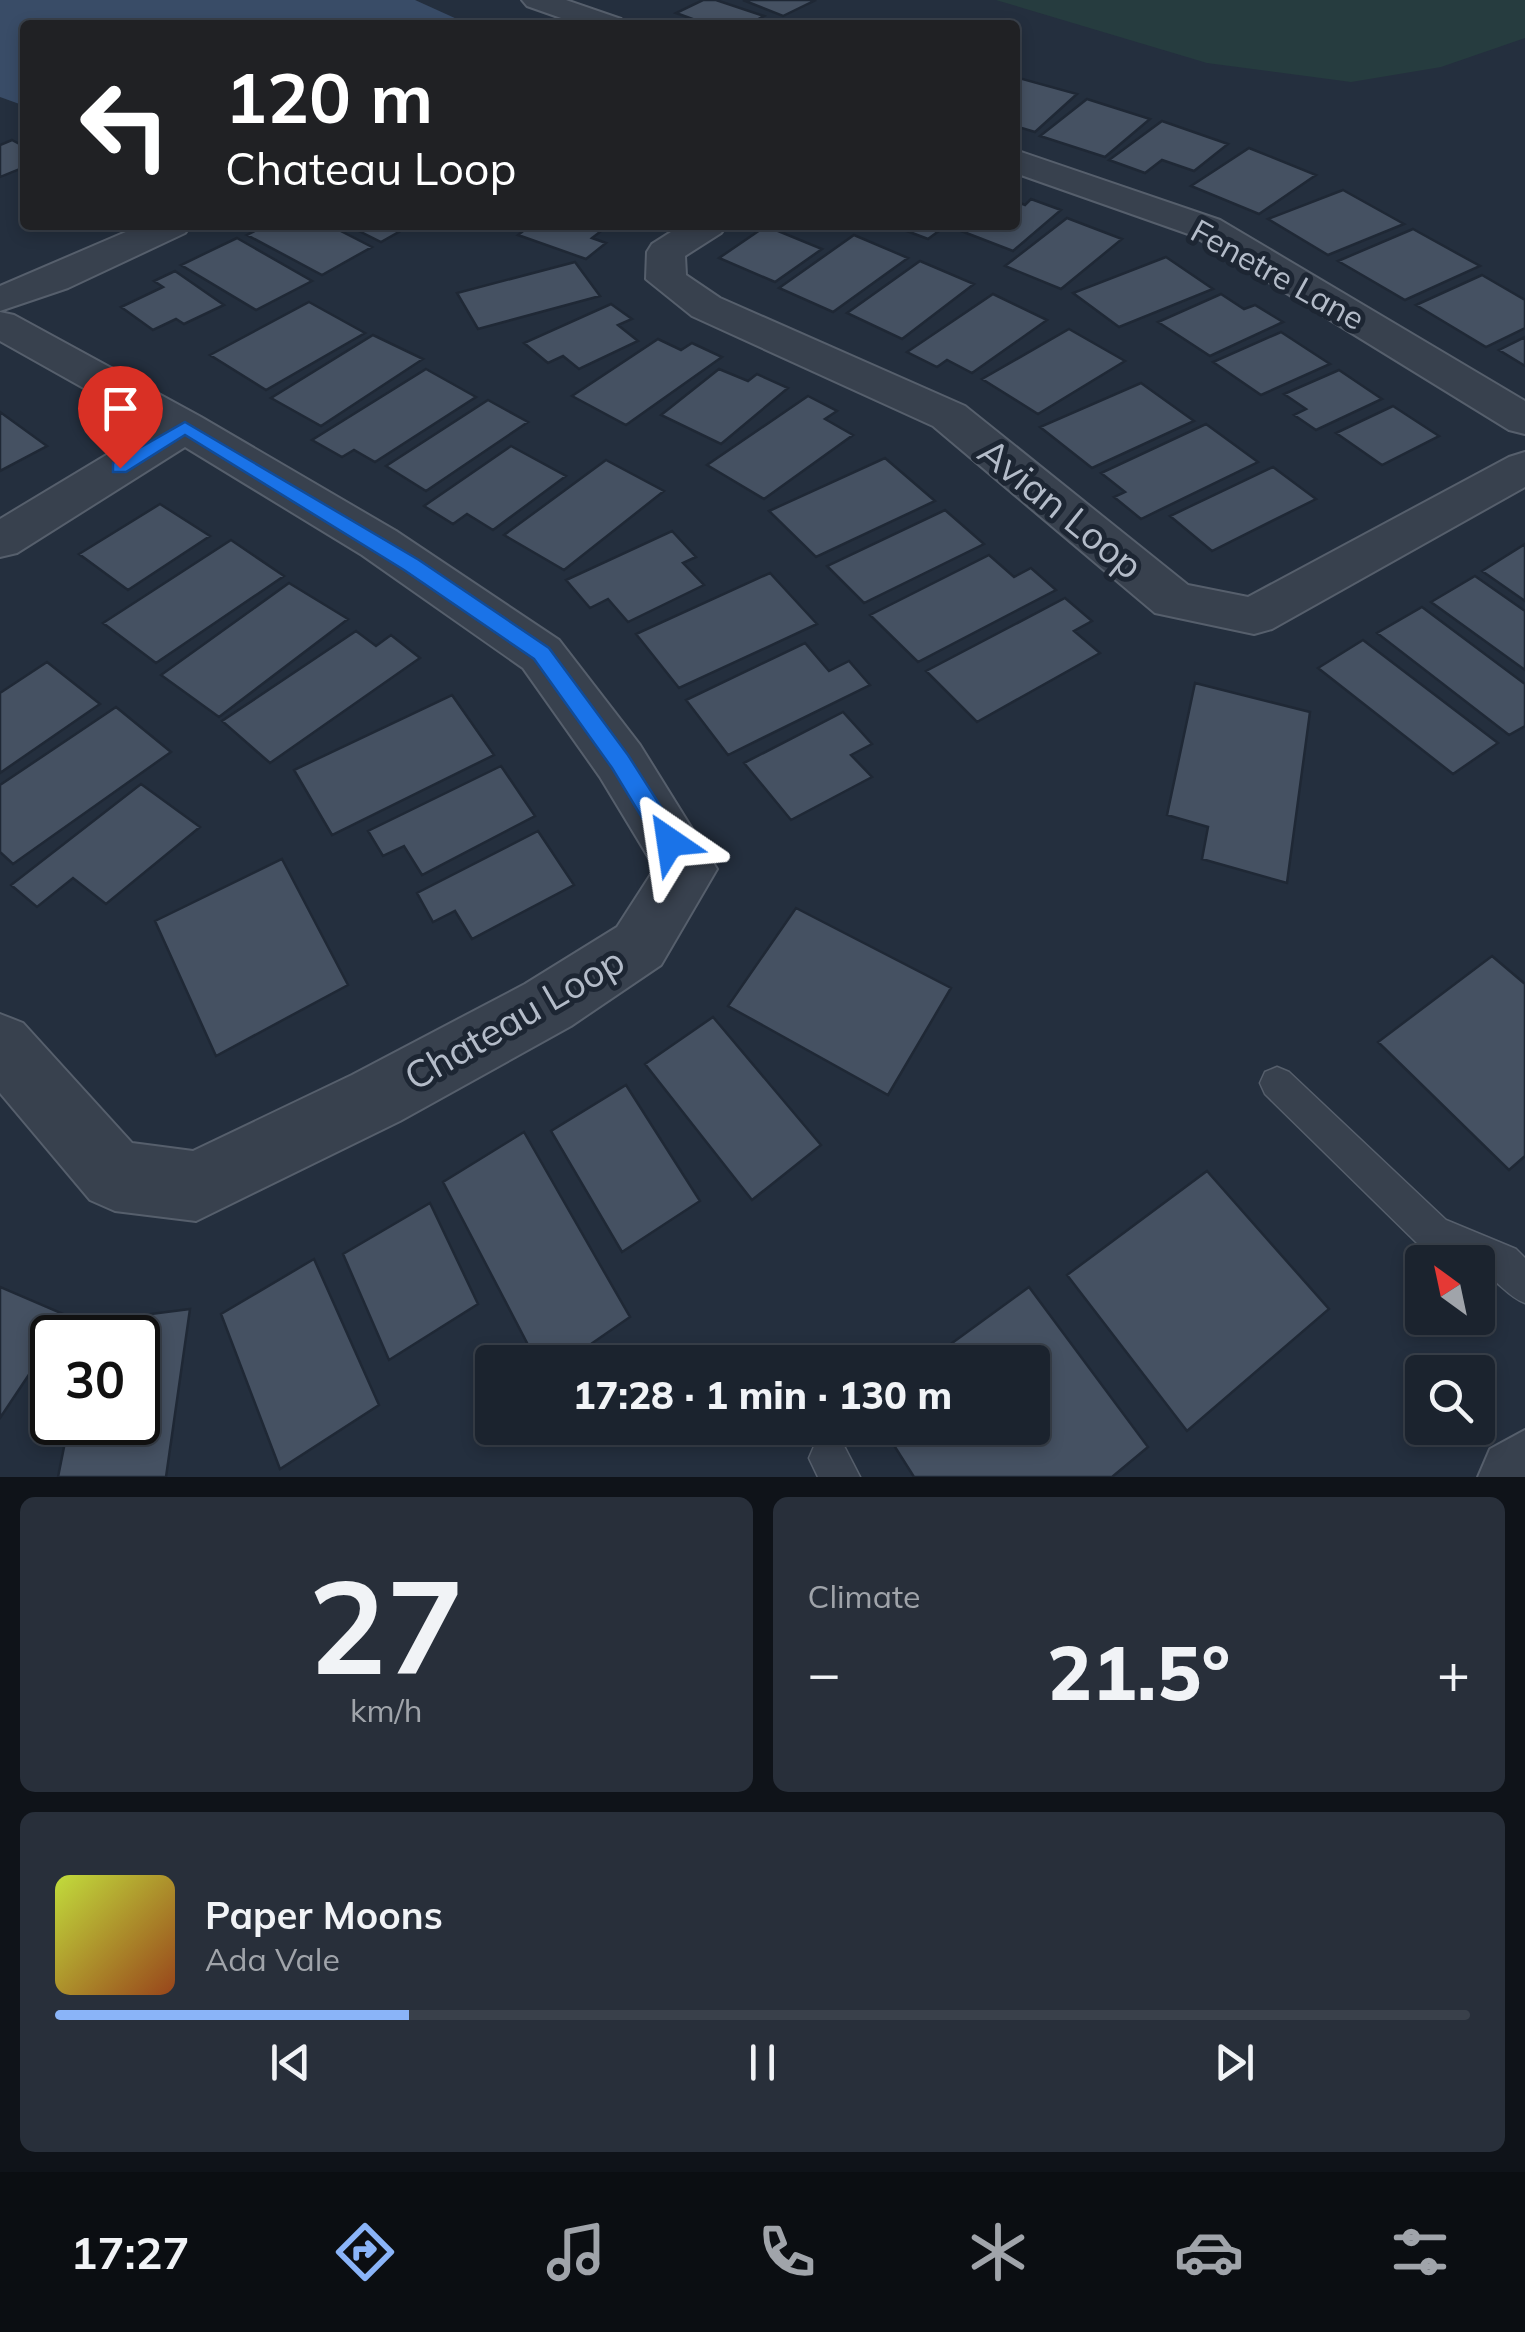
<!DOCTYPE html>
<html lang="en">
<head>
<meta charset="utf-8">
<style>
  :root { --surface:#1b232e; --page:#282f3a; --text:#f1f3f6; --muted:#a0a4aa; --line:#39404a; --accent:#8ab4f8 }
  body { margin:0; font-family:Mulish,sans-serif; background:var(--page); color:var(--text); height:100vh; display:flex; flex-direction:column; font-size:38px; white-space:nowrap }
  * { box-sizing:border-box; margin:0 }
  p { font-size:32px; color:var(--muted) }
  .icon { flex:none; width:55px; height:55px; fill:none; stroke:currentColor; stroke-width:2; stroke-linecap:round; stroke-linejoin:round }
  .map { position:relative; height:1477px; overflow:hidden }
  .details { display:flex; flex-direction:column; gap:20px; padding:20px; background:#0f1319; flex:1 }
  .details>* { flex:none }
  .hud { position:absolute; left:20px; top:20px; width:1000px; height:210px; border-radius:10px; box-shadow:0 5px 15px #0003,0 0 0 2px var(--line); background:#202124; color:#fff; overflow:hidden }
  .needle { width:65px; rotate:327deg }
  .fabs { position:absolute; left:1405px; top:1245px; display:grid; gap:20px }
  .fabs a { display:grid; place-items:center; width:90px; height:90px; border-radius:10px; background:var(--surface); box-shadow:0 5px 15px #0003,0 0 0 2px var(--line); font-size:50px }
  .speed { position:absolute; left:30px; top:1315px; display:flex; gap:20px; font-size:50px; font-weight:700; text-align:center }
  .speed>* { display:grid; place-content:center; width:130px; height:130px; border-radius:50%; background:var(--surface); box-shadow:0 5px 15px #0003,0 0 0 2px var(--line); line-height:1 }
  .speed .limit { border:5px solid #111; border-radius:15px; background:#fff; color:#111 }
  .pin { position:absolute; display:grid; place-items:center; width:85px; height:85px; color:#fff; margin:-102px -42px; border-radius:50% 50% 50% 0; rotate:-45deg; box-shadow:0 0 10px #0007 }
  .pin .icon { rotate:45deg }
  .me { position:absolute; width:110px; margin:-55px; rotate:328deg; stroke-linejoin:round; filter:drop-shadow(0 0 8px #0008) }
  .turn { display:flex; align-items:center; gap:35px; height:210px; padding:0 40px; font-size:45px }
  .turn .icon { width:130px; height:130px; stroke-width:2.5 }
  .turn b { display:block; font-size:70px; line-height:85px }
  .big { font-size:75px; font-weight:800; line-height:1.1 }
  .details .tile { flex:1; display:flex; flex-direction:column; justify-content:center; gap:15px; min-width:0; padding:0 35px; border-radius:15px; background:var(--page) }
  .details .dial { align-items:center; gap:0 }
  .dial b { font-size:130px; line-height:1 }
  .song { display:flex; align-items:center; gap:30px }
  .cover { width:120px; height:120px; border-radius:15px; background:linear-gradient(135deg,hsl(70 70% 55%),hsl(20 70% 35%)) }
  .played { height:10px; border-radius:5px; background:linear-gradient(90deg,var(--accent) 25%,var(--line) 25%) }
  .keys { display:flex; justify-content:space-around; direction:ltr }
  .heat { display:flex; justify-content:space-between; align-items:center; font-size:55px; direction:ltr }
  .details .tiles { flex:1; display:grid; gap:20px; grid-template-columns:1fr 1fr }
  .tile:last-child { grid-column:span 2 }
  .trip { position:absolute; left:475px; top:1345px; width:575px; height:100px; border-radius:10px; background:var(--surface); box-shadow:0 5px 15px #0003,0 0 0 2px var(--line); font-weight:800; line-height:100px; text-align:center }
  .dock { display:flex; height:160px; justify-content:space-around; align-items:center; background:#0b0e12; color:var(--muted) }
  .dock .icon { width:70px; height:70px }
  .dock .on { color:var(--accent) }
  .dock b { font-size:45px; color:var(--text) }
  .map>svg:first-child { display:block }
  .green { fill:#263c3f }
  .water { fill:#394c67 }
  .building { fill:#455162; stroke:#1f2835; stroke-width:2.5 }
  .lines { fill:none; stroke-linecap:round; stroke-linejoin:round }
  .service-casing { stroke:#565f6c; stroke-width:3 }
  .minor-casing { stroke:#565f6c; stroke-width:4 }
  .service { fill:#38414e; fill-rule:evenodd }
  .minor { fill:#38414e; fill-rule:evenodd }
  .route { fill:#1a73e8; stroke:#114b97; stroke-width:2.5 }
  .labels { text-anchor:middle; dominant-baseline:central; stroke-width:10; stroke-linejoin:round; paint-order:stroke }
  .far-street-label { font-size:32px; fill:#b4bcc9; stroke:#1d2633 }
  .street-label { font-size:38px; fill:#b4bcc9; stroke:#1d2633 }
</style>
</head>
<body>
<div class="map">
<svg width="1525" height="1477" viewBox="0 0 1525 1477">
  <rect width="100%" height="100%" fill="#242f3e"/>
  <path class="green" d="M996,0H1525V38L1441,67L1351,82L1207,63Z"/>
  <path class="water" d="M0,0H415L468,24L25,25V106L0,97Z"/>
  <path class="building" d="M703,0H716L764,16L747,25H709L676,13Z
    M743,0H816L783,16Z
    M1015,77L1077,94L1035,132L1015,126Z
    M1087,99L1150,119L1105,157L1040,136Z
    M1162,121L1228,144L1194,171L1162,160L1145,173L1109,160Z
    M12,140L25,147V167L0,177V145Z
    M1249,148L1316,175L1259,214L1191,186Z
    M1343,190L1404,224L1328,255L1268,219Z
    M1031,199L1061,210L1013,251L956,229L961,225H1015V201L1025,205Z
    M1067,218L1122,239L1061,289L1005,266Z
    M266,225H329L372,247L322,275L247,235Z
    M347,225H411L381,242Z
    M531,225H609L592,238L606,243L586,259L518,235Z
    M891,225H947L928,239Z
    M766,226L822,249L775,282L719,258Z
    M1413,229L1480,266L1405,300L1338,261Z
    M854,235L908,258L833,312L779,288Z
    M237,238L312,281L256,310L181,265Z
    M1166,257L1213,289L1119,327L1073,293Z
    M920,261L974,284L902,339L847,313Z
    M575,262L600,296L478,329L457,293Z
    M175,271L224,305L184,324L176,319L153,330L121,307L163,287L154,281Z
    M1482,275L1525,300V328L1486,347L1416,305Z
    M993,294L1047,320L972,373L947,360L937,367L907,352Z
    M1221,294L1244,309L1255,305L1283,322L1210,356L1158,322Z
    M309,302L365,333L266,390L210,355Z
    M611,304L632,319L618,325L638,341L579,369L563,356L548,363L524,343Z
    M1069,329L1125,361L1038,414L982,379Z
    M1281,332L1330,364L1261,395L1213,362Z
    M373,335L423,359L321,426L271,398Z
    M1525,337V366L1499,350Z
    M658,339L681,350L692,343L722,357L626,425L572,396Z
    M426,369L476,397L375,462L354,450L342,457L312,440Z
    M719,369L748,381L757,374L788,388L721,444L661,415Z
    M1339,370L1382,399L1316,430L1294,415L1306,409L1284,394Z
    M1141,383L1194,421L1092,468L1040,427Z
    M808,396L837,411L825,419L853,435L764,499L707,465Z
    M488,400L528,422L426,491L386,466Z
    M1393,406L1439,436L1382,465L1336,433Z
    M0,412L47,446L0,471Z
    M1206,424L1258,462L1141,519L1114,497L1125,492L1101,473Z
    M511,446L566,476L493,530L467,514L453,524L424,506Z
    M885,458L935,501L816,557L769,511Z
    M606,460L664,491L564,570L504,535Z
    M1273,467L1316,499L1212,551L1170,516Z
    M160,504L210,536L128,590L79,554Z
    M945,510L984,544L864,603L827,566Z
    M672,531L696,557L683,563L704,585L628,622L608,599L590,608L566,580Z
    M231,540L284,576L156,663L103,623Z
    M1525,544V601L1482,571Z
    M989,555L1014,577L1031,568L1056,590L918,662L870,615Z
    M770,573L817,624L679,688L636,634Z
    M1475,576L1525,611V670L1431,602Z
    M289,583L348,619L219,717L161,675Z
    M1065,598L1092,621L1074,631L1100,653L977,722L926,671Z
    M1422,607L1525,684V726L1509,735L1377,633Z
    M356,631L376,646L391,635L420,658L270,763L222,721Z
    M1363,640L1498,743L1453,774L1318,668Z
    M805,643L829,671L849,661L870,685L728,755L686,700Z
    M47,662L100,704L0,773V693Z
    M1195,683L1310,712L1287,883L1202,859L1208,827L1167,815Z
    M452,695L494,755L332,835L294,770Z
    M116,707L171,752L13,864L0,852V785Z
    M843,712L872,744L851,755L872,777L791,820L744,763Z
    M501,766L535,816L422,875L404,846L383,856L368,831Z
    M141,784L200,827L106,904L73,878L37,907L11,885Z
    M538,831L574,885L472,939L455,911L433,922L417,893Z
    M282,859L348,985L216,1056L155,921Z
    M796,908L951,988L888,1095L728,1006Z
    M1492,956L1525,984V1156L1509,1170L1378,1042Z
    M713,1017L821,1145L752,1200L645,1064Z
    M626,1085L700,1201L622,1252L551,1131Z
    M524,1132L630,1317L565,1362H537L443,1182Z
    M1207,1171L1329,1309L1187,1431L1067,1275Z
    M430,1203L478,1304L389,1360L343,1254Z
    M314,1259L379,1405L280,1469L221,1314Z
    M0,1287L68,1316L0,1418Z
    M1029,1287L1148,1447L1112,1477H914L883,1428H1032V1362H926Z
    M190,1309L166,1477H58L69,1422H138V1338H85L88,1322Z"/>
  <g class="lines">
    <g class="service-casing">
      <path id="service" d="M1277,1067L1289,1072L1446,1220L1516,1249L1525,1258V1303C1506,1296 1497,1278 1478,1270V1262H1460L1420,1246L1265,1094L1260,1083L1265,1072Z
        M829,1438L843,1444L860,1477H818L809,1458L815,1444Z"/>
    </g>
    <g class="minor-casing">
      <path id="minor" d="M522,0H566L621,19L625,25H581L527,6Z
        M1015,150L1220,220L1525,401V434L1509,430L1194,236L1015,173Z
        M142,225H191L185,233L68,288L0,311V286Z
        M682,225H727L721,233L685,256L686,275L720,298L965,406L1188,585L1248,597L1509,457L1525,452V487L1272,629L1254,634L1155,613L933,426L692,316L646,279L647,252L652,244Z
        M0,312L14,315L201,417L396,531L559,640L640,745L717,869L661,965L571,1026L400,1121L196,1221L115,1211L90,1200L0,1093V1014L23,1023L132,1143L193,1151L352,1075L525,984L617,927L655,868L600,777L523,668L362,555L185,447L17,553L0,557V519L153,427L0,341Z
        M1525,1430V1477H1478L1490,1449Z"/>
    </g>
    <use href="#service" class="service"/>
    <use href="#minor" class="minor"/>
  </g>
  <path class="route" d="M185,422L419,560L549,648L628,755L679,835L682,842L679,849H661L612,768L534,659L404,570L185,435L126,472H113V463Z"/>
  <g class="labels">
    <g class="far-street-label">
      <text transform="translate(1278 274) rotate(29)">Fenetre Lane</text>
    </g>
    <g class="street-label">
      <text transform="translate(1061 508) rotate(39)">Avian Loop</text>
      <text transform="translate(514 1018) rotate(-30)">Chateau Loop</text>
    </g>
  </g>
</svg>
<div class="fabs">
<a><svg class="needle" viewBox="-14 -14 28 28"><path d="M0-13l5 13h-10z" fill="#e53935"/><path d="M0 13l5-13h-10z" fill="#a0a4aa"/></svg></a>
<a><svg class="icon" aria-label="search" viewBox="0 0 24 24"><circle cx="10" cy="10" r="6"/><path d="M15 15l6 6"/></svg></a>
</div>
<div class="speed"><div class="limit">30</div></div>
<div class="pin" style="left:120px;top:468px;background:#d93025"><svg class="icon" aria-label="arrive" viewBox="0 0 24 24"><path d="M6 21V4h12l-3 4 3 4H6"/></svg></div>
<svg class="me" style="left:670px;top:842px" viewBox="-20 -20 40 40"><path d="M0-17L14 15 0 8-14 15z" fill="#1a73e8" stroke="#fff" stroke-width="4"/></svg>
<div class="trip">17:28 · 1 min · 130 m</div>
<div class="hud">
<div class="turn"><svg class="icon" aria-label="left" viewBox="0 0 24 24"><path d="M17 20v-9H6M10 6l-5 5 5 5"/></svg><div><b>120 m</b>Chateau Loop</div></div>
</div>
</div>
<section class="details">
<div class="tiles">
<div class="tile dial"><b>27</b><p>km/h</p></div>
<div class="tile"><p>Climate</p>
<div class="heat"><a>−</a><b class="big">21.5°</b><a>+</a></div>
</div>
<div class="tile">
<div class="song"><i class="cover"></i><div><b>Paper Moons</b><p>Ada Vale</p></div></div>
<div class="played"></div>
<div class="keys"><svg class="icon" aria-label="previous" viewBox="0 0 24 24"><path d="M18 5L8 12l10 7zM5 5v14"/></svg><svg class="icon" aria-label="pause" viewBox="0 0 24 24"><path d="M8 5v14M16 5v14"/></svg><svg class="icon" aria-label="next" viewBox="0 0 24 24"><path d="M6 5l10 7-10 7zM19 5v14"/></svg></div>
</div>
</div>
</section>
<nav class="dock">
<b>17:27</b>
<svg class="icon on" aria-label="directions" viewBox="0 0 24 24"><path d="M12 3l9 9-9 9-9-9zM9 14v-3h6M13 9l2 2-2 2"/></svg>
<svg class="icon" aria-label="music" viewBox="0 0 24 24"><path d="M9 18V5l10-2v13"/><circle cx="6" cy="18" r="3"/><circle cx="16" cy="16" r="3"/></svg>
<svg class="icon" aria-label="phone" viewBox="0 0 24 24"><path d="M5 4h4l2 5-3 2q2 4 5 5l2-3 5 2v4C11 20 4 13 5 4z"/></svg>
<svg class="icon" aria-label="climate" viewBox="0 0 24 24"><path d="M12 3v18M4 7l16 10M4 17L20 7"/></svg>
<svg class="icon" aria-label="car" viewBox="0 0 24 24"><path d="M5 17H2v-5l4-1 3-4h7l3 4 3 1v5h-3M9 17h6M6 11h13"/><circle cx="7" cy="17" r="2"/><circle cx="17" cy="17" r="2"/></svg>
<svg class="icon" aria-label="filters" viewBox="0 0 24 24"><path d="M4 7h16M4 17h16"/><circle cx="9" cy="7" r="2"/><circle cx="15" cy="17" r="2"/></svg>
</nav>
</body>
</html>
